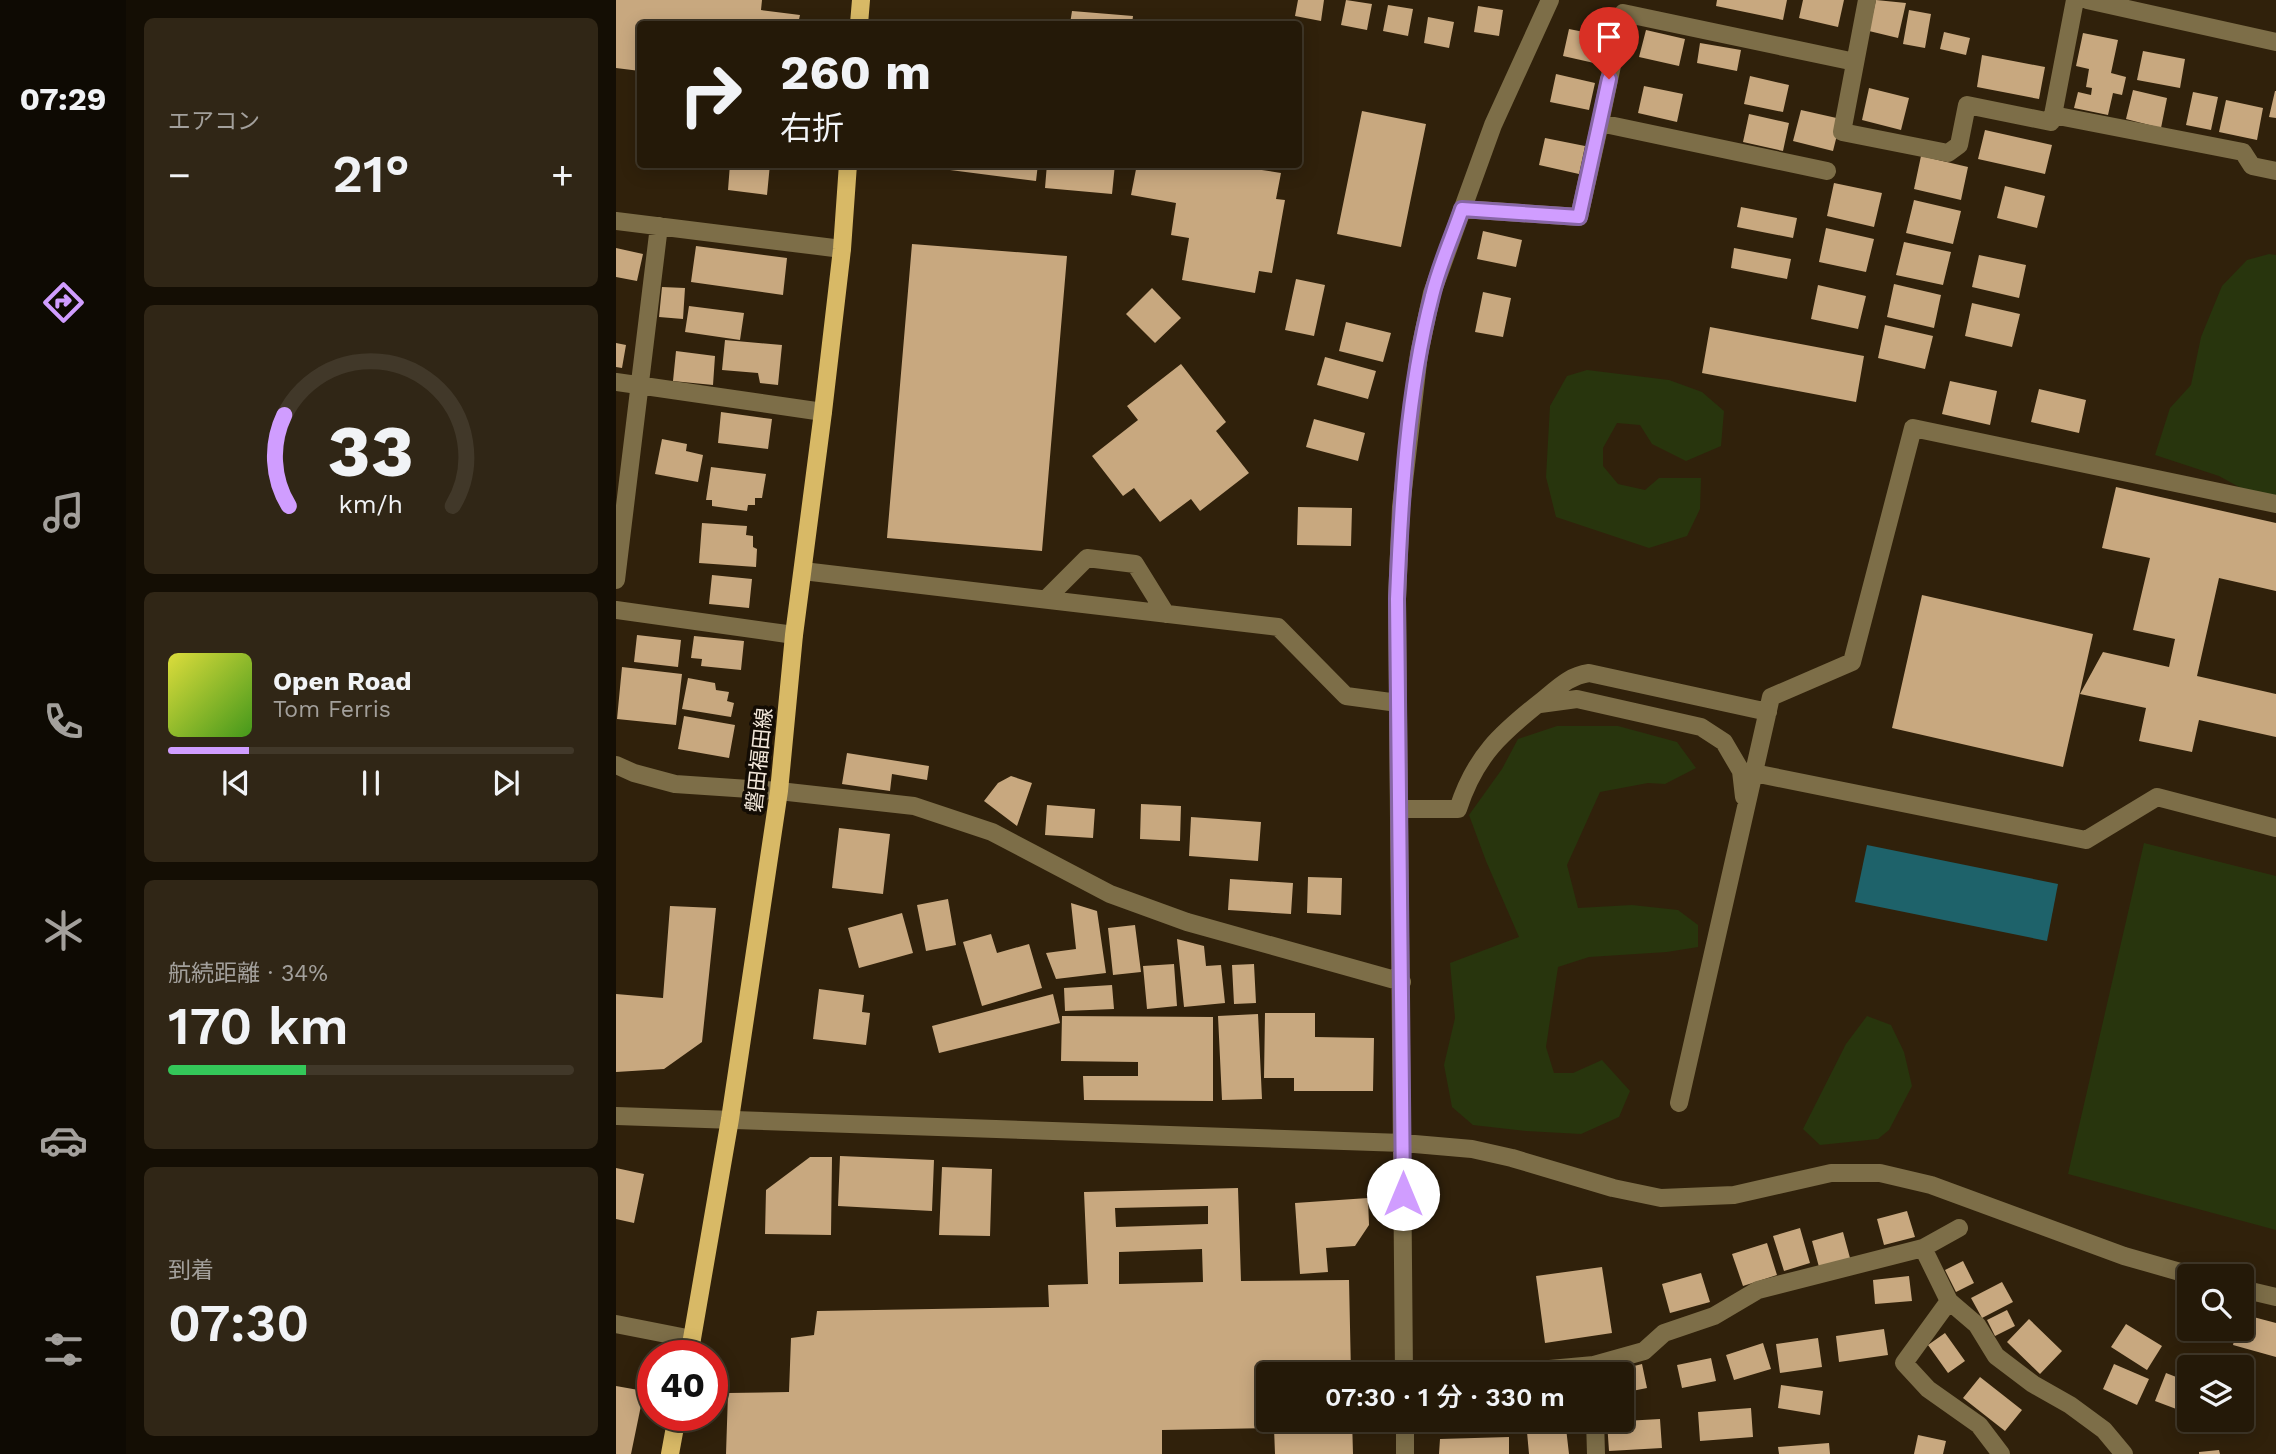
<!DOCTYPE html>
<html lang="ja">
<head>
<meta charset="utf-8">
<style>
  :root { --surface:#241908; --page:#302616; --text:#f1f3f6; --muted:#a3a09c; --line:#413829; --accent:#d09dff }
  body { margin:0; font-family:"Work Sans","Noto Sans JP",sans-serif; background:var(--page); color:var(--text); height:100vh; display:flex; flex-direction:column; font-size:26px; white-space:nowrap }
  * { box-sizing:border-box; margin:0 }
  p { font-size:23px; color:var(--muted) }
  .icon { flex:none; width:38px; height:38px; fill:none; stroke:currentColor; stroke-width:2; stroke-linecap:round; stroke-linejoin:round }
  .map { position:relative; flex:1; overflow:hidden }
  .side { display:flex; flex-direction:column; gap:18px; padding:18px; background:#140e04; width:490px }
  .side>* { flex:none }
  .guide { position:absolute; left:21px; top:21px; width:665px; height:147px; border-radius:7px; box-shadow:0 4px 18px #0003,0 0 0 2px var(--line); background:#241908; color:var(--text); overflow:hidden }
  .fabs { position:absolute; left:1561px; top:1264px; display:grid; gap:14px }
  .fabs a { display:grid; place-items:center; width:77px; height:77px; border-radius:7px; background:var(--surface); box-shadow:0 4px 18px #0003,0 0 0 2px var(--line); font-size:35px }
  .speed { position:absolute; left:21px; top:1340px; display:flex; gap:14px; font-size:35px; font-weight:700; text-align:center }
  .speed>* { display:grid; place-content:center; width:91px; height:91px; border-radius:50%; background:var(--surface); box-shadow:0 4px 18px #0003,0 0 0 2px var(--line); line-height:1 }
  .speed .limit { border:10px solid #d22; background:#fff; color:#111 }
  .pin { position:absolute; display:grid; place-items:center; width:60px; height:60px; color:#fff; margin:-72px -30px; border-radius:50% 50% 50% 0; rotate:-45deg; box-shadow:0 0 7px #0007 }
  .pin .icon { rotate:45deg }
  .me { position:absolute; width:77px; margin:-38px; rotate:0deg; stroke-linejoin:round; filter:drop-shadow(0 0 5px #0008) }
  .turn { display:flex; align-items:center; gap:24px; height:147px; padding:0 28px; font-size:32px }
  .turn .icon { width:91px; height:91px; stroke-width:2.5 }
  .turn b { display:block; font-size:49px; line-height:60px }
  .big { font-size:52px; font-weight:600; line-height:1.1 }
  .side .widget { flex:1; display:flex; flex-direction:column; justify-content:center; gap:10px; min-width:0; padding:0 24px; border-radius:10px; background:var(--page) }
  .side .dial { align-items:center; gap:0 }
  .dial svg { height:182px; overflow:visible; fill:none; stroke:var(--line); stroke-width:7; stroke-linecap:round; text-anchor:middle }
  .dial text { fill:var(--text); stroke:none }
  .song { display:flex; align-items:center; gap:21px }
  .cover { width:84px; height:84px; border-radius:10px; background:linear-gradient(135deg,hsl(60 70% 55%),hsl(100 70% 35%)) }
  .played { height:7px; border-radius:4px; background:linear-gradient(90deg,var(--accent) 20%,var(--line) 20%) }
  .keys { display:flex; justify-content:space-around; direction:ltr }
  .heat { display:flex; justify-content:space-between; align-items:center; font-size:38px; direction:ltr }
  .charge { height:10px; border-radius:5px; background:linear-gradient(90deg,#34c759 34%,var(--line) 0) }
  .trip { position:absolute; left:640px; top:1362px; width:378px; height:70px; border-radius:7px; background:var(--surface); box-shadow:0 4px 18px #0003,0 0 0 2px var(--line); font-weight:600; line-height:70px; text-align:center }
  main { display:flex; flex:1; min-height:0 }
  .tabs { display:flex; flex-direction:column; width:126px; justify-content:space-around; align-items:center; background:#0e0a03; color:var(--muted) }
  .tabs .icon { width:49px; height:49px }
  .tabs .current { color:var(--accent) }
  .tabs b { font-size:32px; color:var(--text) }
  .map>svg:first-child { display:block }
  .green { fill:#28350d }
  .water { fill:#1e626a }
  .building { fill:#c8a87f; fill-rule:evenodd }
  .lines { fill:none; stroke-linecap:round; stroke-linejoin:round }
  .minor { stroke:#7d6e48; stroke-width:18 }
  .major { stroke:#d8b966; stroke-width:18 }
  .route-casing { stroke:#8766a6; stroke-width:18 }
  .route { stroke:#d09dff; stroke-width:12 }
  .labels { text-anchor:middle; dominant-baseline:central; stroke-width:7; stroke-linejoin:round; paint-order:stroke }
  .street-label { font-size:21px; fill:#f4e9dc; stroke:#130c04 }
</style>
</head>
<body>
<main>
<nav class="tabs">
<b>07:29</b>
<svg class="icon current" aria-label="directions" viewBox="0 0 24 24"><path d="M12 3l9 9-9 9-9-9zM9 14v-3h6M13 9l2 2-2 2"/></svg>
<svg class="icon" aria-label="music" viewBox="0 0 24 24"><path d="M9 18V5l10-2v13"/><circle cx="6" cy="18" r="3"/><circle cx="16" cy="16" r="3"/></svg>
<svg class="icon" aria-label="phone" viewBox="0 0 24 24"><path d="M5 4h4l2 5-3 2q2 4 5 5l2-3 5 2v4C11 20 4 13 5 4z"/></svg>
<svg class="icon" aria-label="climate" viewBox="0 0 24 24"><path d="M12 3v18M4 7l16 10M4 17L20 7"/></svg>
<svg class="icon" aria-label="car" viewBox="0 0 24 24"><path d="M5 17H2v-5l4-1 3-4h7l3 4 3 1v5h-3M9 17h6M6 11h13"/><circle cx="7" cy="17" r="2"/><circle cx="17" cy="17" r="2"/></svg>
<svg class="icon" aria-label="filters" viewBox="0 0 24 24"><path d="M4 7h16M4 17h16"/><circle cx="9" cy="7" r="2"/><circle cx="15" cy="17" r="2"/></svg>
</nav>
<section class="side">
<div class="widget"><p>エアコン</p>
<div class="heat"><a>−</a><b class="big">21°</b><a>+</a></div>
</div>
<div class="widget dial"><svg viewBox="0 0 100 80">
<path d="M14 69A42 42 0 1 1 86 69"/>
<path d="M14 69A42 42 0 0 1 12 29" stroke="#d09dff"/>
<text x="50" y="56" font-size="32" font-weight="700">33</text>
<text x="50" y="72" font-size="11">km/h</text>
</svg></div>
<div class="widget">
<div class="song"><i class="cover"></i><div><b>Open Road</b><p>Tom Ferris</p></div></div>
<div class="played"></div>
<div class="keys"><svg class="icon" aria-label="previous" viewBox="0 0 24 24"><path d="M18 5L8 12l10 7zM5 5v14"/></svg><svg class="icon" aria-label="pause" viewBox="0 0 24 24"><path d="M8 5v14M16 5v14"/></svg><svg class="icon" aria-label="next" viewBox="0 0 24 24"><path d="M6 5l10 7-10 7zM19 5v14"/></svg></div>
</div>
<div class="widget"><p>航続距離 · 34%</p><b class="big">170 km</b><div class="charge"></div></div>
<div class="widget"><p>到着</p><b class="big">07:30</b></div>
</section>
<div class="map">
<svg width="1660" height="1454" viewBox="0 0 1660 1454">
  <rect width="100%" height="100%" fill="#30210b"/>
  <path class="green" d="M1653,254L1660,255V502L1652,503L1603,476L1539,455L1554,408L1575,385L1585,337L1606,286L1631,260Z
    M971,370L1053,380L1086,392L1108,411L1105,446L1070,461L1036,444L1024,425L1001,423L987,448V466L1002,484L1029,490L1043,478H1085L1084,509L1071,536L1033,548L940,517L930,477L934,406L951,376Z
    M941,726H1002L1061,742L1080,768L1049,784L1032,783L984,792L951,865L962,908L1016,905L1062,910L1082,925V947L1051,952L973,957L942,967L930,1047L938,1073H957L986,1060L1014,1091L1003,1117L965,1134L910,1131L857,1125L836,1107L828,1065L839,1018L834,963L903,937L870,861L853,815L886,769L902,739Z
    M1528,843L1660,876V1230L1452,1174Z
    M1251,1016L1275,1025L1288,1052L1296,1086L1273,1130L1262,1139L1204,1145L1187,1129L1230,1044Z"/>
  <path class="water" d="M1251,845L1442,884L1431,941L1239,902Z"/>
  <path class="building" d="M0,0H146L145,10L184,15L182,24H24V71L0,68Z
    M682,0H708L705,21L679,16Z
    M730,0L756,4L751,30L725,25Z
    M1101,0H1171L1167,20L1100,6Z
    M1187,0H1228L1222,27L1183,18Z
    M1260,0L1290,3L1282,38L1253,31Z
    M772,5L797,9L792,36L767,31Z
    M862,6L887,10L883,36L858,32Z
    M1293,10L1315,14L1309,48L1287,44Z
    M456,11L517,16L516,24H454Z
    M812,17L838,22L833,48L808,43Z
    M953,29L993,37L987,65L947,56Z
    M1030,30L1069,39L1063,66L1023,57Z
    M1328,32L1354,38L1350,55L1324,49Z
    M1467,33L1502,40L1495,73L1510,77L1506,95L1497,93L1492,115L1458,108L1462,92L1475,95L1476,88L1470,87L1473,69L1460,66Z
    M1084,43L1125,50L1121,71L1081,63Z
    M1527,51L1569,59L1564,88L1521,80Z
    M1366,55L1429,67L1423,99L1361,87Z
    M940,74L979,83L973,110L934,102Z
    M1134,76L1173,85L1167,112L1128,104Z
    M1028,86L1067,94L1061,122L1022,113Z
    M1253,88L1293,98L1285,130L1246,120Z
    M1517,90L1551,98L1545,128L1510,119Z
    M1659,91H1660V118L1653,117Z
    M1577,92L1602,97L1595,130L1570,125Z
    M1610,100L1647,108L1641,140L1603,132Z
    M1185,110L1225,119L1217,151L1177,141Z
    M746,111L810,124L785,247L721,234Z
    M1133,114L1173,123L1167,151L1127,142Z
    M1369,130L1436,145L1429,174L1362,159Z
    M929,138L969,146L963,174L923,165Z
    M1305,156L1352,167L1345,200L1298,189Z
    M114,164H154L151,195L112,190Z
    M335,164H422L420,181L334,170Z
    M431,164H499L496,194L429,188Z
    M521,164H640L639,169L665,173L660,199L669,200L656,273L643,271L639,293L566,280L573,238L555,235L560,203L515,195Z
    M1218,183L1266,193L1258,227L1211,216Z
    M1389,186L1429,196L1421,228L1381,218Z
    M1298,200L1345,211L1337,244L1290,233Z
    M1125,207L1181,218L1177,238L1121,227Z
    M1210,228L1258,239L1250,272L1203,262Z
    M867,231L906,240L900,267L861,259Z
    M1288,242L1335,252L1327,285L1280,275Z
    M296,244L451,256L426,551L271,538Z
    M80,246L171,258L167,295L75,282Z
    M0,248L27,254L21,281L0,277Z
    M1118,248L1175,259L1171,279L1115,268Z
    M1363,255L1410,265L1403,298L1356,287Z
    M680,279L709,285L698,336L669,330Z
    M1278,284L1325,295L1318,328L1271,317Z
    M1202,285L1250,296L1242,329L1195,319Z
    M46,287L69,288L67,319L43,317Z
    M536,288L565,318L539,343L510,314Z
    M867,292L895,298L887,337L859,332Z
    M1356,303L1404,314L1396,347L1349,336Z
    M73,306L128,313L124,340L69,332Z
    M730,322L775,333L767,362L723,351Z
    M1269,325L1317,336L1309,369L1262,358Z
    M1094,327L1248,356L1240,402L1086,373Z
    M109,340L166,345L162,385L144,383L142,373L106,370Z
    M0,343L10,345L6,368L0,367Z
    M60,351L99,356L97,385L57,381Z
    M709,357L760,371L752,399L701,385Z
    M565,364L610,422L600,431L633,473L584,511L575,499L544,522L518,488L507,496L476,456L522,420L511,406Z
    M1334,381L1381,391L1374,425L1326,414Z
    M1423,389L1470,400L1463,433L1415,422Z
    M105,412L156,419L152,449L102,443Z
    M698,419L749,433L742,461L690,447Z
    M46,439L71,444L70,451L87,455L82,482L39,474Z
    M95,467L150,474L146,498H139V505H132L131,511L96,506V500H90Z
    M1500,487L1660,523V591L1603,578L1581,676L1660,694V737L1583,720L1576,752L1523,741L1530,708L1464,694L1487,652L1553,667L1559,639L1517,630L1534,558L1486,548Z
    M682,507L736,508L735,546L681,545Z
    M86,523L131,526L130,535L137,536V547L141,549L140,567L83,563Z
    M96,575L136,579L133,608L93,604Z
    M1306,595L1477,634L1447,767L1276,728Z
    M21,635L65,640L62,667L18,662Z
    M78,636L128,641L125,670L85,666L86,659L75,658Z
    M6,667L66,674L60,725L1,719Z
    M72,678L99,683L100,690L113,692L111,701L118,703L115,717L66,709Z
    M68,716L119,725L113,758L62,749Z
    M231,753L313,766L311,780L276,774L274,791L226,784Z
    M395,776L416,783L401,826L368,801L382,783Z
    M525,804L565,806L564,841L524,839Z
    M431,805L479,809L477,838L429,835Z
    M575,817L645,822L642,861L573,856Z
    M223,828L274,834L267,894L216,888Z
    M692,877L726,878L725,915L691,913Z
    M614,879L677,883L675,914L612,910Z
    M332,899L340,945L310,951L301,905Z
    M455,903L481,911L490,973L440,979L430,953L460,949Z
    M54,906L100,908L86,1042L48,1069L0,1072V994L47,998Z
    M286,913L297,953L243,968L232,928Z
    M519,925L525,972L497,975L492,928Z
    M375,934L381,953L413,944L426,988L366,1006L347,942Z
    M561,939L588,946L590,966L605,965L609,1003L568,1007Z
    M558,964L561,1006L531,1009L527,966Z
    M638,964L640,1003L618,1004L616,965Z
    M496,985L498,1009L449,1011L448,988Z
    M203,989L248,995L246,1012L254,1013L250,1045L197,1039Z
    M437,994L444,1023L323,1053L316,1026Z
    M649,1013H699V1037L758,1038L757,1091H678V1078H648Z
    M642,1014L646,1099L606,1100L602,1016Z
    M446,1016L597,1017V1101L468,1100L467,1076H522V1062L445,1061Z
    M224,1156L318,1160L316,1211L222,1206Z
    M194,1157H216L215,1235L149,1234L150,1190Z
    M326,1167L376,1169L374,1236L323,1235Z
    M0,1168L28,1174L18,1223L0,1219Z
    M622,1188L625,1281L733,1280L735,1374H653V1419H736L737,1454H659L658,1428L546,1430V1454H110L112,1393L173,1392L175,1338L198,1335L201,1311L433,1307L432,1285L472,1284L468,1192ZM592,1206V1224L500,1227L499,1208ZM586,1249L587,1282L503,1284V1252Z
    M752,1198L753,1225L739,1246L710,1248L712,1272L684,1274L679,1203Z
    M1291,1211L1299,1237L1268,1245L1261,1219Z
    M1184,1228L1194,1263L1168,1271L1157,1236Z
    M1227,1232L1234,1258L1203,1267L1196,1241Z
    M1151,1243L1161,1275L1127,1286L1116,1254Z
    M1347,1261L1358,1283L1340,1292L1329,1270Z
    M986,1267L996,1333L929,1343L920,1276Z
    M1085,1273L1094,1302L1054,1313L1046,1284Z
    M1293,1276L1296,1301L1259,1304L1257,1280Z
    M1386,1282L1397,1302L1366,1318L1355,1298Z
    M1391,1310L1399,1326L1379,1336L1371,1320Z
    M1626,1314L1660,1323V1357L1617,1345L1621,1328H1626Z
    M1413,1319L1446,1351L1424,1374L1391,1342Z
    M1510,1324L1546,1346L1531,1370L1495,1347Z
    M1268,1329L1272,1355L1223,1362L1220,1336Z
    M1329,1333L1349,1361L1332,1373L1312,1345Z
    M1202,1338L1206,1367L1164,1373L1160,1344Z
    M1147,1343L1155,1369L1118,1380L1110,1355Z
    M1095,1358L1100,1381L1066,1388L1061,1365Z
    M1601,1358L1625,1366V1367H1598Z
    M1026,1364L1031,1388L1006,1393V1374H987Z
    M1498,1364L1533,1379L1521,1405L1487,1389Z
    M1550,1373L1573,1382V1406L1571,1413L1539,1401Z
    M1364,1377L1406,1410L1389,1431L1347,1398Z
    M1165,1385L1207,1391L1204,1415L1162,1408Z
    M0,1386L28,1391L15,1454H0Z
    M1135,1408L1137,1437L1084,1441L1082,1412Z
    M831,1419H871V1425L832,1428Z
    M922,1419H956V1421L923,1425Z
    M1044,1419L1046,1448L993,1451L991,1422Z
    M950,1428L953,1454H913L911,1432Z
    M1302,1435L1330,1441L1327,1454H1298Z
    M893,1437V1454H823L824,1439Z
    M1213,1443L1214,1454H1163L1162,1447Z
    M1603,1450L1604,1454H1583V1452Z"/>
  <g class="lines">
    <path class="minor" d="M1251,0L1226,132L1332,153L1343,145L1351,105L1435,122L1437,115
      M1459,0L1437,115L1627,152L1636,166L1660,171
      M1471,0L1660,42
      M1211,171L984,123L1007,13L1239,62
      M846,209L963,217L984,123
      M0,221L226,249
      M0,382L207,412
      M187,571L662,627L730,696L782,703
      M0,580L43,226
      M430,599L471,558L519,564L550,614
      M0,610L178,635
      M924,704L961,699L1085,727L1108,742L1125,771L1128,797
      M0,765L18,773L59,784L163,791L298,806L376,832L494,894L571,922L786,982
      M1138,773L1470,840L1541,797L1660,828
      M784,809H842C859,756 885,733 927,700C943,687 953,676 973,673L1152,712
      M1063,1103L1155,697L1236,662L1297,428L1660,504
      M0,1116L787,1143L856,1149L896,1158L997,1188L1045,1198L1118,1195L1215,1173H1264L1315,1185L1508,1256L1578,1276
      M1307,1248L1333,1301L1361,1325L1380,1356L1417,1384L1454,1405L1488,1430L1508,1454
      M1626,1289L1660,1297
      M1333,1301L1288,1363L1312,1389L1363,1425L1385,1454
      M0,1324L76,1339
      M788,1374L781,599L785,507L803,354L816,293L877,125L934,0
      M877,1374L978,1365L1028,1351L1048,1333L1098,1316L1142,1290L1307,1248L1343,1228
      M789,1419V1454
      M979,1419L980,1454"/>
    <path class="major" d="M243,24L245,0
      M73,1356L114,1119L163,791L178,635L207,412L226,249L232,164
      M54,1454L61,1416"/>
  </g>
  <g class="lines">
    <g class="route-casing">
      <path id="route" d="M787,1194L781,599C785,500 791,392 816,296C823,266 836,238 846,209L963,217L993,79"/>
    </g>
    <use href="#route" class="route"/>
  </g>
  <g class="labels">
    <g class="street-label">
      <text transform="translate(143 760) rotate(-84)">磐田福田線</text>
    </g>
  </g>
</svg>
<div class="fabs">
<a><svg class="icon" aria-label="search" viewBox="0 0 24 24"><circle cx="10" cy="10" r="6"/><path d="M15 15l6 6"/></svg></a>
<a><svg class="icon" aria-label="layers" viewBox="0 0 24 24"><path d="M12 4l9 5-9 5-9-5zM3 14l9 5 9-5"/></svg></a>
</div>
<div class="speed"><div class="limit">40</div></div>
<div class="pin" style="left:993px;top:79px;background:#d93025"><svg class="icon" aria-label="arrive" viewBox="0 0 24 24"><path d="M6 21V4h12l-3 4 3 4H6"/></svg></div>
<svg class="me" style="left:787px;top:1194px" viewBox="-20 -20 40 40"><circle r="19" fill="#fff"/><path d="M0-13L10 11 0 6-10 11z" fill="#d09dff"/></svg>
<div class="trip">07:30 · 1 分 · 330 m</div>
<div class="guide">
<div class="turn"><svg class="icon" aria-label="right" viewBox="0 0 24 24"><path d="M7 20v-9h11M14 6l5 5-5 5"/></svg><div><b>260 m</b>右折</div></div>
</div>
</div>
</main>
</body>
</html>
